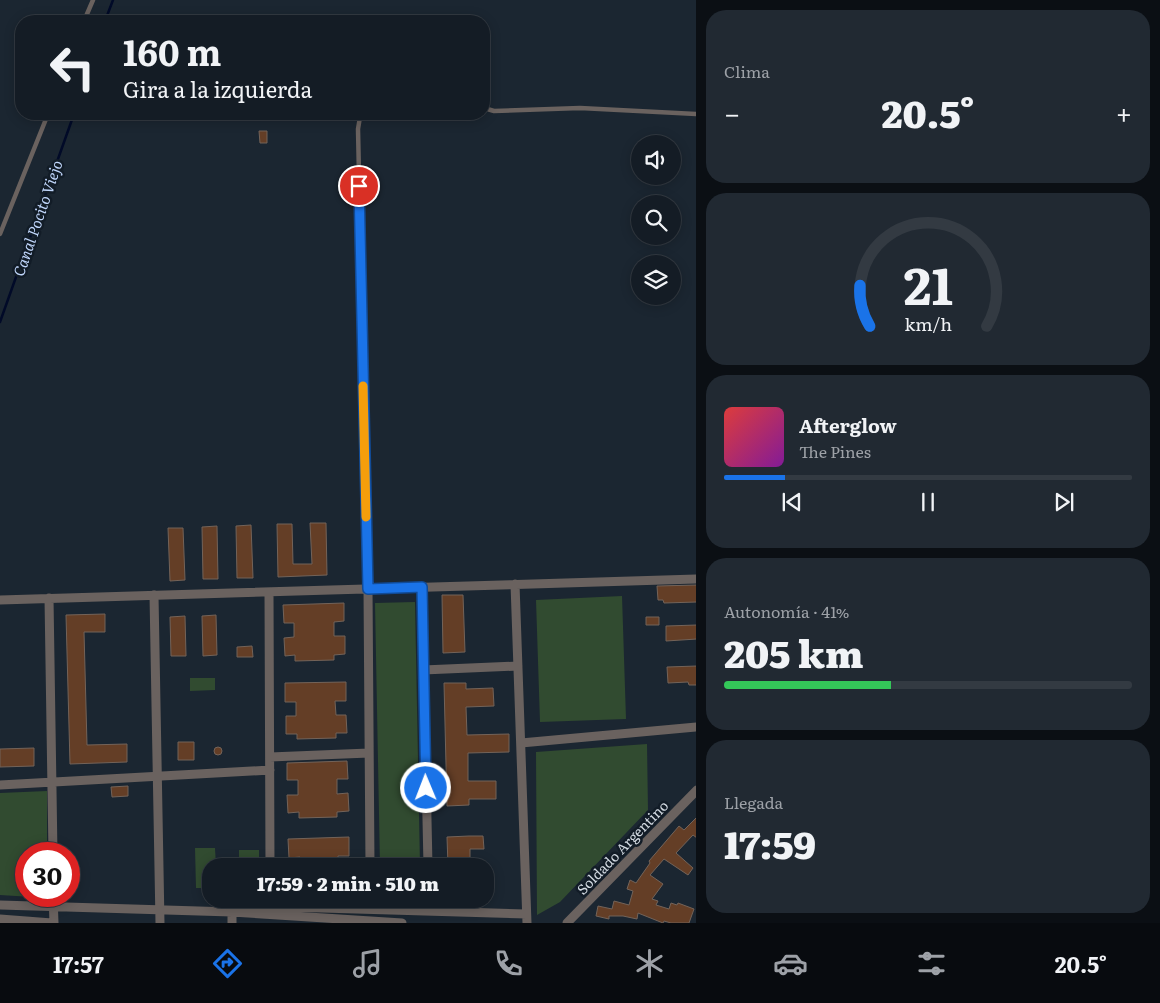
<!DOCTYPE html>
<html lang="es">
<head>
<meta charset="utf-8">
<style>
  :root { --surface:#141c25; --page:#212932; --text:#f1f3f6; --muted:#9da1a7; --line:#333a42; --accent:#1a73e8 }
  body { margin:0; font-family:Literata,serif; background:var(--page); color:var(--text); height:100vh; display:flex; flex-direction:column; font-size:19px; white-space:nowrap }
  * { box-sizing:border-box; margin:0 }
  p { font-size:16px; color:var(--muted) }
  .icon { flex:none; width:28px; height:28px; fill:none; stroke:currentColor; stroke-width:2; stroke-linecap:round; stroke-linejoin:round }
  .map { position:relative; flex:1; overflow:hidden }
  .sheet { display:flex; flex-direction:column; gap:10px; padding:10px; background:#0b0f14; width:464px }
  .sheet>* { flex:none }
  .top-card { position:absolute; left:15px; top:15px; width:475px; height:105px; border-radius:20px; box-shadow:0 2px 12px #0003,0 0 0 1px var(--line); background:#141c25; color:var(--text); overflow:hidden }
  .fabs { position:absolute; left:631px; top:135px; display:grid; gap:10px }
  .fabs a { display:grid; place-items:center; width:50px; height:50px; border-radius:50%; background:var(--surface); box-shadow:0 2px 12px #0003,0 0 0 1px var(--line); font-size:25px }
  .speed { position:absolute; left:15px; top:842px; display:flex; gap:10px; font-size:25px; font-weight:700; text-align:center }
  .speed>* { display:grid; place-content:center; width:65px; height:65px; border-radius:50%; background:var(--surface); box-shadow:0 2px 12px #0003,0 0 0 1px var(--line); line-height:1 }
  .speed .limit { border:8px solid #d22; background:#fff; color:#111 }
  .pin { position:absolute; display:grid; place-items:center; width:42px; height:42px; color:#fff; margin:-21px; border:2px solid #fff; border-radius:50%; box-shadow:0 1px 5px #0007 }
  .me { position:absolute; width:55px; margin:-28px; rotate:359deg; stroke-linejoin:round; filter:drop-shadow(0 0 4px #0008) }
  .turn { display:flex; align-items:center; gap:18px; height:105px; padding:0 25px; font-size:22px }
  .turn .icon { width:65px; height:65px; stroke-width:2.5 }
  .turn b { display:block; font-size:35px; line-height:42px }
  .big { font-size:38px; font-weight:800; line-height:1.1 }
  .sheet .widget { flex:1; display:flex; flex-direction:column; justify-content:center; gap:8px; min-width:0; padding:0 18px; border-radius:20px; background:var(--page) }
  .sheet .dial { align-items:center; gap:0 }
  .dial svg { height:130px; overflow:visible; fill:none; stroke:var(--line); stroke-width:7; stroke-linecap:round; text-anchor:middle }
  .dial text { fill:var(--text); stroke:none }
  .song { display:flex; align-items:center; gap:15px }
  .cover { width:60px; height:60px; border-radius:8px; background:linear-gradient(135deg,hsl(0 70% 55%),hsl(290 70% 35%)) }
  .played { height:5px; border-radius:2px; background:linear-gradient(90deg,var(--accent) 15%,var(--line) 15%) }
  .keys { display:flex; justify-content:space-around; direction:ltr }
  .heat { display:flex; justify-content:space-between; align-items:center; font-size:28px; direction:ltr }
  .charge { height:8px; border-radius:4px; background:linear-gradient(90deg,#34c759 41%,var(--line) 0) }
  .trip { position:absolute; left:202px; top:858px; width:292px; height:50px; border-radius:20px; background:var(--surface); box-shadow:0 2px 12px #0003,0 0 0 1px var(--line); font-weight:800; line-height:50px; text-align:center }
  .menu { display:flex; height:80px; justify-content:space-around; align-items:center; background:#080b0f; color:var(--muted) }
  .menu .icon { width:35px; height:35px }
  .menu .active { color:var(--accent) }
  .menu b { font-size:22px; color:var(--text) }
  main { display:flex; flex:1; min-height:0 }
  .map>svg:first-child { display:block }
  .green { fill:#314b30 }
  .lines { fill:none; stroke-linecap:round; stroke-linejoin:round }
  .stream { stroke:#010a28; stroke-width:2.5 }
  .building { fill:#643e26; stroke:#736359 }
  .service { stroke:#6a625f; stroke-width:4.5 }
  .minor { stroke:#6a625f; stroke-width:9 }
  .route-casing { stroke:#114b97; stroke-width:12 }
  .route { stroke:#1a73e8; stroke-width:9 }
  .slow { stroke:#f59e0b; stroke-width:9 }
  .labels { text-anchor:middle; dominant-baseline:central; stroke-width:5; stroke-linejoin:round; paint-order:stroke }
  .street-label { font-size:14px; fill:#d2d9e1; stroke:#121c27 }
  .water-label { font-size:15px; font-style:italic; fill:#c0d6fb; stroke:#121c27 }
</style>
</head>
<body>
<main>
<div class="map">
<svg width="697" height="923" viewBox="0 0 697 923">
  <rect width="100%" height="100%" fill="#1b2631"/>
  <path class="green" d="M622,596L626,719L540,722L536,600Z
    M415,602L420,866H380L375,603Z
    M190,678H215V690L190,691Z
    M647,744L648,810L560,902L537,915L536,752Z
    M47,791V854H26V896H48V898L0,895V793Z
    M195,848H215L216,866H211V888H196Z
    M239,850H259V866H239Z"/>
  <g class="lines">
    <path class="stream" d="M105,21L113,0
      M0,322L74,114"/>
  </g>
  <path class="building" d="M259,131H267V143H260Z
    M310,523H326L327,575L278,577L277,524H292L293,564H312Z
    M251,525L253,578H237L236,526Z
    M217,526L218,579H203L202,527Z
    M168,528H183L185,580L170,581Z
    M697,585V602L664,603L663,600H658L657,586Z
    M442,595H463L465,652L443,653Z
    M344,603V621L334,622V636H345V654L334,655V660L295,661V655L285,656L284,638L294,637V623H284L283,605Z
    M105,614V632H84L87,745L127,744V762L70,764L66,615Z
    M216,615L217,655L203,656L202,616Z
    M185,616L186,656H171L170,617Z
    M646,617H659V625H646Z
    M697,625V639L666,641V626Z
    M252,646L253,657H237V647Z
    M697,666V685H689L688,682L668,683L667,667Z
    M346,682V701H335L336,715H346L347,733H336V738L297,739V734H286V716H296V702H285V683Z
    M444,683H466V689L493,688L494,706L466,707L467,735L509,734V752L468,753V781H496V799H469V805L447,806Z
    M178,742H194V760H178Z
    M214 751a4 4 0 1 1 8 0a4 4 0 1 1-8 0Z
    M34,748V766L0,767V749Z
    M347,761L348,779H337V794L348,793L349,811L337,812V817L299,818V812L288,813L287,795H298V780H287V763Z
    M128,786V796L112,797L111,787Z
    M697,817V838L693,835L676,853L693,868L688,875L664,859L650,875L663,884L652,899L658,901L656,905L669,909L671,903L677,905L678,903L694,909L689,923H671L664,921L663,923L638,913L637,919L623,916H609V919L596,916L598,906L612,909L614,901L629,905L633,891L627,889L630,880L636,883L650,863L649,861L679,826L684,830Z
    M469,836H483L484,849H470V866H448L447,837Z
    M349,837V856H338V861L300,862V857L289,858L288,839Z"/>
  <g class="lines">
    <path class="service" d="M84,21L93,0
      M484,108L494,111L580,108L697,114
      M363,114L360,117L358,129L368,589
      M0,234L48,114"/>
    <path class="minor" d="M515,584L527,923
      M422,587L428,866
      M368,589L370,866
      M269,592L270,866
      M154,595L160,923
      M49,598L53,854
      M0,600L697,579
      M423,670L518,666
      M521,743L697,727
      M270,757L369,753
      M0,785L270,770
      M53,896L54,923
      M429,899L430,911
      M0,905L232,912L402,923
      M232,912V923
      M254,913V906L526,914
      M0,919L52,923
      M567,923L697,790"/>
  </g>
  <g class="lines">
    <g class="route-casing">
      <path id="route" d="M359,186L368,589L422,587L426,788"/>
    </g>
    <use href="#route" class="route"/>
    <path class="slow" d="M363,386L366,517"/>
  </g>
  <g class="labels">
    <g class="street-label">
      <text transform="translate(622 847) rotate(-46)">Soldado Argentino</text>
    </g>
    <g class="water-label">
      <text transform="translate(37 218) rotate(-71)">Canal Pocito Viejo</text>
    </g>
  </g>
</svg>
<div class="fabs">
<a><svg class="icon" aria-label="sound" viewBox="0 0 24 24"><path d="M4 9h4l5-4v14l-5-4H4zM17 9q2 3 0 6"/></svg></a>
<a><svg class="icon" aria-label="search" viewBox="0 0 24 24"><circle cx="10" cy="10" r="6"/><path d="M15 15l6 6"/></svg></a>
<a><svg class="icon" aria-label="layers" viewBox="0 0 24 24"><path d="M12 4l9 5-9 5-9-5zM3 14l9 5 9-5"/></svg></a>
</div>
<div class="speed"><div class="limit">30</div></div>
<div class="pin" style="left:359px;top:186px;background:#d93025"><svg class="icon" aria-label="arrive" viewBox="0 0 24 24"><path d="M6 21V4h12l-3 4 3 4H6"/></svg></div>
<svg class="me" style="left:426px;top:788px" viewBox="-20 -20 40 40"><circle r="17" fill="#1a73e8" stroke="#fff" stroke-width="3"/><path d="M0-11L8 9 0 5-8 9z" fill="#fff"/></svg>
<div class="trip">17:59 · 2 min · 510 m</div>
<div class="top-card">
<div class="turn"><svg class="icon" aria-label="left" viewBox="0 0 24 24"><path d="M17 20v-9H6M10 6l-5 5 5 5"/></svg><div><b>160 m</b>Gira a la izquierda</div></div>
</div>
</div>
<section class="sheet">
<div class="widget"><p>Clima</p>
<div class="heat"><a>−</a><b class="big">20.5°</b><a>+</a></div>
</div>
<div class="widget dial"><svg viewBox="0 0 100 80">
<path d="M14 69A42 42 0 1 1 86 69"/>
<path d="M14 69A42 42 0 0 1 8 44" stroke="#1a73e8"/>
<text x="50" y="56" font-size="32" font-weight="700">21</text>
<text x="50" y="72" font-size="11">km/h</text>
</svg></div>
<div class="widget">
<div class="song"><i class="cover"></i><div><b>Afterglow</b><p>The Pines</p></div></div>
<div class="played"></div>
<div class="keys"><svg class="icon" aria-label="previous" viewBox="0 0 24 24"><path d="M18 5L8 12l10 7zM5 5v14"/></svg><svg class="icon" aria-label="pause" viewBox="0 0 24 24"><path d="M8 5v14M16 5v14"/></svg><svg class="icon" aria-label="next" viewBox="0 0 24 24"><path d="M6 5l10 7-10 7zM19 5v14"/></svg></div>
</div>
<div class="widget"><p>Autonomía · 41%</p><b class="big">205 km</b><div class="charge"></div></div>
<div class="widget"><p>Llegada</p><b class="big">17:59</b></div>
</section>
</main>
<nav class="menu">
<b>17:57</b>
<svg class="icon active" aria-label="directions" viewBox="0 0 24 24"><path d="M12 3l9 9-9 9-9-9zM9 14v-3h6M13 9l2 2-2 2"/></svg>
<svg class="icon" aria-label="music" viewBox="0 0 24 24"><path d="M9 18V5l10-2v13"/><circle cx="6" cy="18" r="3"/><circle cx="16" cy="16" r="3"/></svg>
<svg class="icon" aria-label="phone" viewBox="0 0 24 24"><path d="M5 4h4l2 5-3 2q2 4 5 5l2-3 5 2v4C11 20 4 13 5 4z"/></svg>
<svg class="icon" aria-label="climate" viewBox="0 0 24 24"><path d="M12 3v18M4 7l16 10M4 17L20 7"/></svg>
<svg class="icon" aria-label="car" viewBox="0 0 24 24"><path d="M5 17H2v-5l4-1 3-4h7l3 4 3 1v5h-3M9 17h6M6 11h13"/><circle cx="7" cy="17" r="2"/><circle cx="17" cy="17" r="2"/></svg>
<svg class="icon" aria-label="filters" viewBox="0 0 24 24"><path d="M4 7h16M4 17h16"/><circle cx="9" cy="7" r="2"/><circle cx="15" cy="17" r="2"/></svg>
<b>20.5°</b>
</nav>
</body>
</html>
